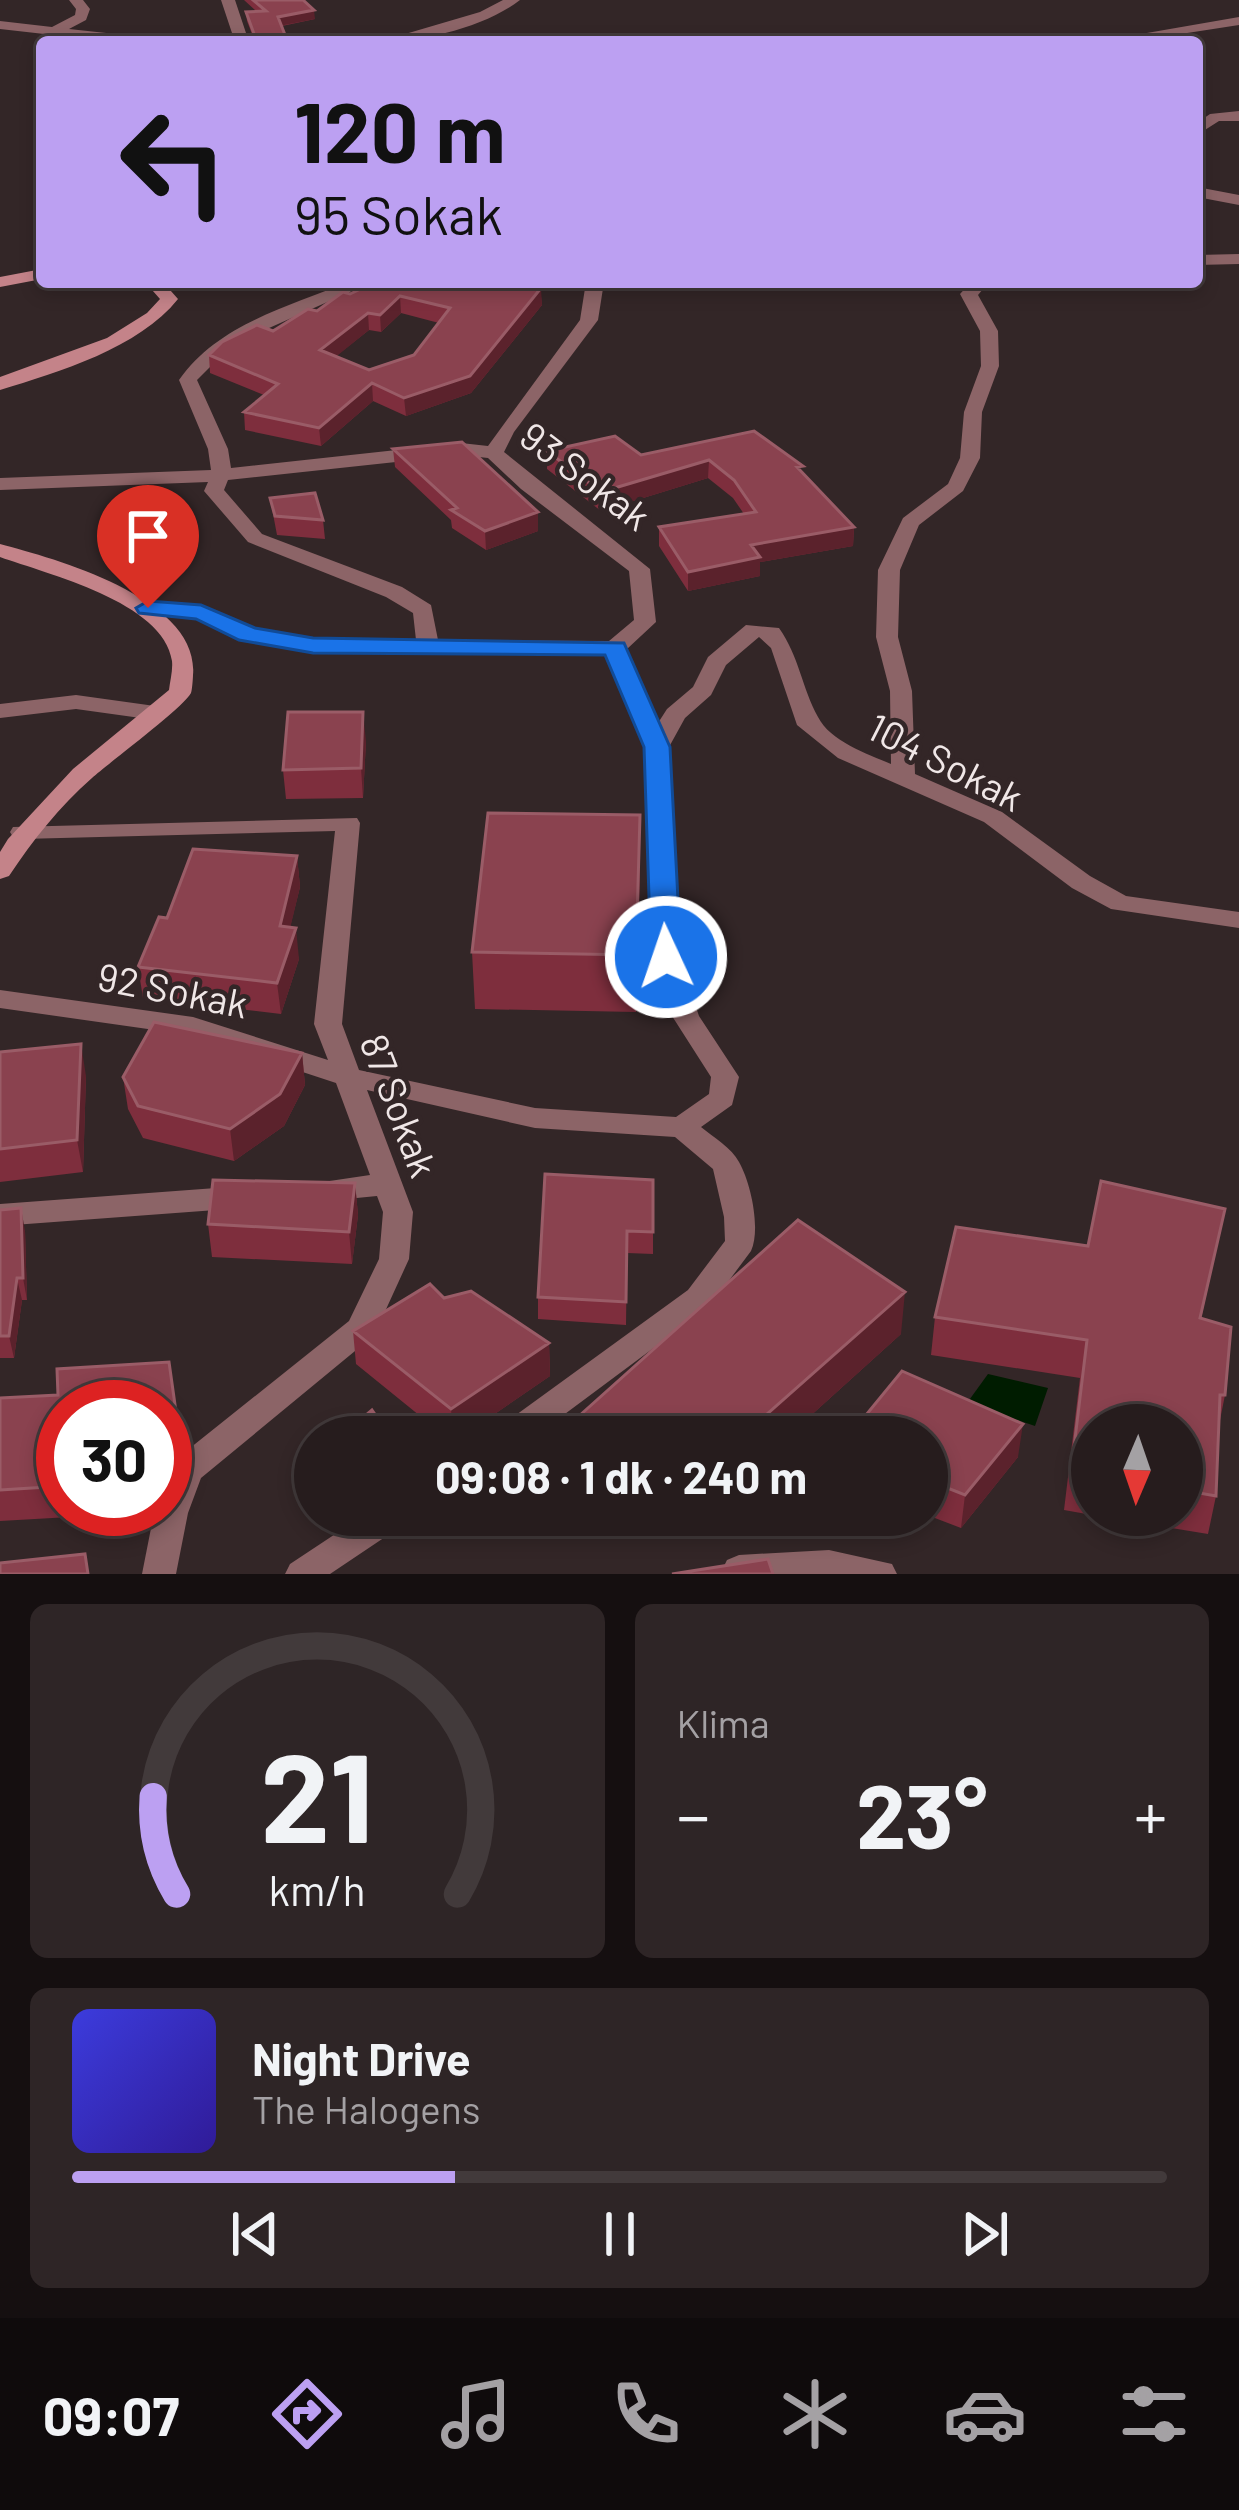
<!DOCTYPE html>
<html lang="tr">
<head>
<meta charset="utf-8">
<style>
  :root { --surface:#261c1d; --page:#2e2526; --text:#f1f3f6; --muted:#a4a1a4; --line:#423a3b; --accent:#bca0f2 }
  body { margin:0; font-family:Barlow,sans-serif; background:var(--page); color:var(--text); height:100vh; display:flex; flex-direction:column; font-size:45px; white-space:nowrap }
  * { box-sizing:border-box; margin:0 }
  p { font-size:39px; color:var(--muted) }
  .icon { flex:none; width:66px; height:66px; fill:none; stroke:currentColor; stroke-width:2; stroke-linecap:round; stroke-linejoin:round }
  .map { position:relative; height:1574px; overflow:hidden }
  .panel { display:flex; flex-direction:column; gap:30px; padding:30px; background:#150f10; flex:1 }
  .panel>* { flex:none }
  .banner { position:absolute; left:36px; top:36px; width:1167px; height:252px; border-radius:12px; box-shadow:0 6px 18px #0003,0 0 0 3px var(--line); background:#bca0f2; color:#111; overflow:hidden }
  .needle { width:78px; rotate:182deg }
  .buttons { position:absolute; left:1071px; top:1404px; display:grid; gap:24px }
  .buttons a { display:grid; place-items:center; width:132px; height:132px; border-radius:50%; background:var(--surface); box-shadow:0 6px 18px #0003,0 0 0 3px var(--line); font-size:60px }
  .speed { position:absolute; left:36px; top:1380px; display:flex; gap:24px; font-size:60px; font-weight:700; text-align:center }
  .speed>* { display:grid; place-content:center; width:156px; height:156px; border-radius:50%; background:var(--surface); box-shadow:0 6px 18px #0003,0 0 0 3px var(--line); line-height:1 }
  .speed .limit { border:18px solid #d22; background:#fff; color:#111 }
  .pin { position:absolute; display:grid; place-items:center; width:102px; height:102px; color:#fff; margin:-123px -51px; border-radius:50% 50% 50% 0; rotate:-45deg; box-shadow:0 0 12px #0007 }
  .pin .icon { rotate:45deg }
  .me { position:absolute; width:132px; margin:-66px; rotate:357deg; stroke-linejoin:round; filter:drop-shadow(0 0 9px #0008) }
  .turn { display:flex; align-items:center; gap:42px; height:252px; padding:0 60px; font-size:54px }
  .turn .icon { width:156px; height:156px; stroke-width:2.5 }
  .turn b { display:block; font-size:84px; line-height:102px }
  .big { font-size:90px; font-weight:700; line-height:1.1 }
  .panel .card { flex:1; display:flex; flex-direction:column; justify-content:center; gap:18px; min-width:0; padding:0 42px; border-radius:18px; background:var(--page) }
  .panel .dial { align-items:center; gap:0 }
  .dial svg { height:312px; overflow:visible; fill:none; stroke:var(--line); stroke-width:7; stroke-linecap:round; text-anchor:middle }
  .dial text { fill:var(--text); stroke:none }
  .song { display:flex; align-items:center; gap:36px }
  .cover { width:144px; height:144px; border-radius:18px; background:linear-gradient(135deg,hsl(240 70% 55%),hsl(250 70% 35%)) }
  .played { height:12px; border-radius:6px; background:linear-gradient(90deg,var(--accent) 35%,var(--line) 35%) }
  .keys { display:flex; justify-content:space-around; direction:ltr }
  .heat { display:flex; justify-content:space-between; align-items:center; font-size:66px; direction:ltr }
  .panel .tiles { flex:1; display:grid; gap:30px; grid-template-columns:1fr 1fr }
  .card:last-child { grid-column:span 2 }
  .trip { position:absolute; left:294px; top:1416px; width:654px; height:120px; border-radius:60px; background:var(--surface); box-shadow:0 6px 18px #0003,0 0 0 3px var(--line); font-weight:700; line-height:120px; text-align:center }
  .tabs { display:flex; height:192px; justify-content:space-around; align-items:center; background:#0f0b0c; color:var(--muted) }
  .tabs .icon { width:84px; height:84px }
  .tabs .active { color:var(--accent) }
  .tabs b { font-size:54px; color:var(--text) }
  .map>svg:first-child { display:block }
  .water { fill:#001c00 }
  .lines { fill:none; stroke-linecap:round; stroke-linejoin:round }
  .minor { fill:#8c6467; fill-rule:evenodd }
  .secondary { fill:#c48389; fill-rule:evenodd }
  .wall { fill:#7e2e3d; fill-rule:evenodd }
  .shaded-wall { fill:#5b222c }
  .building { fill:#8a424f; stroke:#9a5c67; stroke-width:3; fill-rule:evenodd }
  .route { fill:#1a73e8; stroke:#114b97; stroke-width:3 }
  .labels { text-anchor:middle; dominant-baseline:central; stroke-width:9; stroke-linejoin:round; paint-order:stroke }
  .street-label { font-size:39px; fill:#f0e7e7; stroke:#332627 }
</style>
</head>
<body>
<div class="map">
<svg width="1239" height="1574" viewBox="0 0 1239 1574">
  <rect width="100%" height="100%" fill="#332627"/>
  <path class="water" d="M988,1374L1048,1388L1035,1426L967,1403Z"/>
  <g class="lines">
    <path class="minor" d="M69,0H83L90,9L86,20L69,29L153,38L160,42H115L0,29V21L52,27L75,15L76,9Z
      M221,0H235L249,42H235Z
      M503,0H520C485,27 422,42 378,42L480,12Z
      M1239,17V25L1129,42H1095Z
      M1239,111V121H1219L1197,135V123L1210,114Z
      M1197,187L1239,195V205L1197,197Z
      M1239,254V264L1197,265V255Z
      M348,282H372L247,338L225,352L197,380L228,449L231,468L461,443L488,446L580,320L586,282H604L598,320L514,432L504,452L650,569L656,622L627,649L658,723L667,709L693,687L708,657L746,625L779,628C799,656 802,688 818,717C830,741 867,754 891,764L890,691L876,637L878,570L903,518L948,484L960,458L964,412L981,366L980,331L960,294L971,282H989L978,295L998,331L999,366L982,412L980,458L963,491L919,525L900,570L898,637L912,691L915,774L1002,812L1090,876L1126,896L1239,912V928L1111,909L1072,888L984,822L838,758L797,725L771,648L759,637L726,665L711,695L685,718L669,747L679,957L699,1016L739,1077L732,1105L701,1127C713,1137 732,1148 739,1162C751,1183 761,1229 751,1251L710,1306L534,1437H494L498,1428L688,1290L725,1241L724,1217L713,1169L675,1137L535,1128L367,1090L413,1212L409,1259L377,1329L372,1337L201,1478L188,1513L176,1574H142L154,1513L156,1509H165V1484L175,1460L349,1321L379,1259L383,1212L377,1196L326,1201L316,1197L311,1190L316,1183L370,1175L336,1083L190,1035L0,1008V990L193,1017L328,1060L314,1024L335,831L22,839L13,837L10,832L13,827L357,818L360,823L342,1024L359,1070L535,1108L676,1117L709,1094L711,1077L672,1016L653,957L645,747L607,655L313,653L240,639L197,618L140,613L137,608L140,603L148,602L201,606L254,629L313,639L416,640L413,613L386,597L248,542L204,491L208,482L0,490V478L211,470L208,449L179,380C218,324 288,307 348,282ZM461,455L488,458L521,489L629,571L634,620L609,641L438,640L431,605L402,587L262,534L224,490L228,480Z
      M76,695L155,706L167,713L155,720L76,709L0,718V704Z
      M243,1186L253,1189L258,1197L253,1205L243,1208L0,1226V1204Z
      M364,1515H408L403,1525L330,1574H285L290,1564Z
      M829,1550L892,1564L897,1574H724L722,1570L727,1560L739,1555Z"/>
    <path class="secondary" d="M42,269V279L0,287V277Z
      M145,282H163L178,299C139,348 59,372 0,390V377L107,338L147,313L160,299Z
      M0,544C57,559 200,599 193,675C193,678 192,691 191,693C183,708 110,762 92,778C59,807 33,840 9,876L0,879V852L8,839L73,769L169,690C170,681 173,670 172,661C164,602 47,574 0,557Z"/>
  </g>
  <path class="wall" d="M244,0H303L315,19L282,26L288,42H255L247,21L246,12H257Z
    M540,288L542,305L471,393L406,416L373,401L321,446L245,430L244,412L264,395L210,373L209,355L273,331L350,294ZM401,313L439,323L414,355L369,370L336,356L369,330L381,332Z
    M754,431L802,473L854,527L853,546L760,562V576L688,591L659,546V527L744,514L733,498L708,478L601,511L547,469V451L641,455Z
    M393,449L538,531L486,550L452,528L451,520L395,467Z
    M270,498L323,520L325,539L277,535Z
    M366,741L363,798L286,799L283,770Z
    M297,856L300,887L290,927L299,959L281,1014L143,998L138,967L167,918Z
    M640,871L636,1012L475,1009L472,952Z
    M0,1052L86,1076L83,1172L0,1182Z
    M302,1053L305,1085L284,1126L234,1161L143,1138L128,1109L123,1077Z
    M653,1180V1254L627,1253L626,1325L538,1319V1297Z
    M355,1183L358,1215L352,1264L212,1257L208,1224Z
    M1225,1209L1201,1319L1225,1395L1219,1425L1216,1496L1208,1534L1092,1515H1182V1425H1092V1515L1064,1510L1080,1378L931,1355L935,1317L1088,1246Z
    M0,1210L25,1231L27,1300H22L14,1358H0Z
    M353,1331L549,1343L550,1376L461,1437H446L356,1364Z
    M901,1334L787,1437H570L569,1425Z
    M169,1362L181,1443L165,1445V1407H63V1509H140V1513L0,1521V1398L58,1395Z
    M927,1437L1018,1457L961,1528L927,1515Z
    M670,1515H701L690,1525Z"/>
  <path class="shaded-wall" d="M314,10L315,19L279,26L278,17Z
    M536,282H541L539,291L541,288L542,305L471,393L406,416L404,398L534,287Z
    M400,296L401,313L381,332L380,315Z
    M368,313L369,330L322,368L320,350Z
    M372,383L373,401L321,446L319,428Z
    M709,460L708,478L601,511V492Z
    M538,512V531L486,550L485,531Z
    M854,527L853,546L760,562V576L688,591V572L751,545Z
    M363,712L366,741L363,798L361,768Z
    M640,815V871L636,1012V955Z
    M297,856L300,887L283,958L280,926Z
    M296,928L299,959L281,1014L277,983Z
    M81,1044L86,1076L83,1172L77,1140Z
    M302,1053L305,1085L284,1126L234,1161L230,1129Z
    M355,1183L358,1215L352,1264L349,1232Z
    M21,1208L25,1231L27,1300L23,1278Z
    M17,1278L22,1300L14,1358L9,1336Z
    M905,1292L901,1334L787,1437H741Z
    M549,1343L550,1376L461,1437H453L451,1409Z
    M1023,1424L1018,1457L961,1528L965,1495Z
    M690,1515H701L690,1525Z"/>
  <path class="building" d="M253,0H303L314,10L278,17L287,40L257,42L246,12L266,11Z
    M375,282H536L534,287L541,288L470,376L404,398L372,383L319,428L244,412L278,384L209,355L222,342L257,325L273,331L308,309L317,311L343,292L350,294ZM400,296L450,308L414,355L369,370L320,350L368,313L380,315Z
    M754,431L803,466L797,467L854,527L751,545L760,557L688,572L659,527L756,512L734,480L709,460L601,492L547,451L615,436L641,455Z
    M462,442L538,512L485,531L451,510L457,508L393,449Z
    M315,493L323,520L275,516L270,498Z
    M288,712H363L361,768L283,770Z
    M488,813L640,815L636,955L472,952Z
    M193,849L297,856L280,926L296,928L277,983L138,967L159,917L167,918Z
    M154,1022L302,1053L280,1094L230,1129L138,1106L123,1077Z
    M81,1044L77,1140L0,1149V1052Z
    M545,1174L653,1180V1232L627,1231L626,1302L538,1297Z
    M213,1180L355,1183L349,1232L208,1224Z
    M1101,1181L1225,1209L1200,1318L1231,1327L1225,1395H1220L1216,1496L1182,1490V1425H1092V1475L1071,1472L1087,1340L935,1317L956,1227L1088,1246Z
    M21,1208L23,1278H17L9,1336H0V1210Z
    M798,1220L905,1292L741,1437H596L569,1425Z
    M430,1284L444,1298L471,1291L549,1343L451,1409L353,1331Z
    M169,1362L176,1412L165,1413V1407H63V1486L0,1490V1398L58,1395L57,1369Z
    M902,1371L1023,1424L965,1495L927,1480V1437H848Z
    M372,1410L391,1437H340Z
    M85,1554L88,1574H0V1563Z
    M768,1559L773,1574H672Z"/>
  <path class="route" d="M148,601L201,605L255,628L313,638L624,643L670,747L681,957L677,963H656L651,957L644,747L605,655L313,653L239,640L196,619L139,613L136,608Z"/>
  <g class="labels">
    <g class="street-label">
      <text transform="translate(586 475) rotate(37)">93 Sokak</text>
      <text transform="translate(946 761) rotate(27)">104 Sokak</text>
      <text transform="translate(173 989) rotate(11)">92 Sokak</text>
      <text transform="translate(400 1105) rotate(69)">87 Sokak</text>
    </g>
  </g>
</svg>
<div class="buttons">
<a><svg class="needle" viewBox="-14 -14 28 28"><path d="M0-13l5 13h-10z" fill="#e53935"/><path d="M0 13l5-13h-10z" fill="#a4a1a4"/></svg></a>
</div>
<div class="speed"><div class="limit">30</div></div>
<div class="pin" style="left:148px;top:608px;background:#d93025"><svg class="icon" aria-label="arrive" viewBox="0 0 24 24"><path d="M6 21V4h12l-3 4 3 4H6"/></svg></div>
<svg class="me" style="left:666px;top:957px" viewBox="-20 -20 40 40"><circle r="17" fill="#1a73e8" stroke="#fff" stroke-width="3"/><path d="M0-11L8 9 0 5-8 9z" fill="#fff"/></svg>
<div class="trip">09:08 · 1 dk · 240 m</div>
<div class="banner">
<div class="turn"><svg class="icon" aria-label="left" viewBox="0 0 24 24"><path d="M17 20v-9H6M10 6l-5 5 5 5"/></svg><div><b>120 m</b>95 Sokak</div></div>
</div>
</div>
<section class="panel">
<div class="tiles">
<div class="card dial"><svg viewBox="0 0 100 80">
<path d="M14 69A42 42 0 1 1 86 69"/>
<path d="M14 69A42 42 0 0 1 8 44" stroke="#bca0f2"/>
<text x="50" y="56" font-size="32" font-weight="700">21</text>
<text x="50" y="72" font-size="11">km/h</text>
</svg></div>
<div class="card"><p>Klima</p>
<div class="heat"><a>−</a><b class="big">23°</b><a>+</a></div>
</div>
<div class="card">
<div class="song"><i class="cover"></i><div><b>Night Drive</b><p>The Halogens</p></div></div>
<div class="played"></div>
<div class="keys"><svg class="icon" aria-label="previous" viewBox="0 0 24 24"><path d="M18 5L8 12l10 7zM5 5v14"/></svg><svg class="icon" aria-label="pause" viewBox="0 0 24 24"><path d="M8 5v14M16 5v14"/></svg><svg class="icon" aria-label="next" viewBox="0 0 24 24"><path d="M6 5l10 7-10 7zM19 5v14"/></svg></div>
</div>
</div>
</section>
<nav class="tabs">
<b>09:07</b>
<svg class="icon active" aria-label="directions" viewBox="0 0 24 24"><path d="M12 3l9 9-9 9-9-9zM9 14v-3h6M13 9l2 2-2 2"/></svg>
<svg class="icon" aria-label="music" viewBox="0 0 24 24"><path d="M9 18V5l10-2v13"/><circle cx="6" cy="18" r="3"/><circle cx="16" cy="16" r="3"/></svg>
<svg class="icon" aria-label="phone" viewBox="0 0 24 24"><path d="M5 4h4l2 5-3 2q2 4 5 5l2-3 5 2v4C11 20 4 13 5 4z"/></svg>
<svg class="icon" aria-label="climate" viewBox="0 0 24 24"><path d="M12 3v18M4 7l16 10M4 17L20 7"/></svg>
<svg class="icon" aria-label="car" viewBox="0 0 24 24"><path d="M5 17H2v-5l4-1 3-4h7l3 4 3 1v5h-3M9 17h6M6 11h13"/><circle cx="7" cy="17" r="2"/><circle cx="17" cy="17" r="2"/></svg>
<svg class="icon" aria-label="filters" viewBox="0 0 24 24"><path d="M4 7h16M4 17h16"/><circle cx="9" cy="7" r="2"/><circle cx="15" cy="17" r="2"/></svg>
</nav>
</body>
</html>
